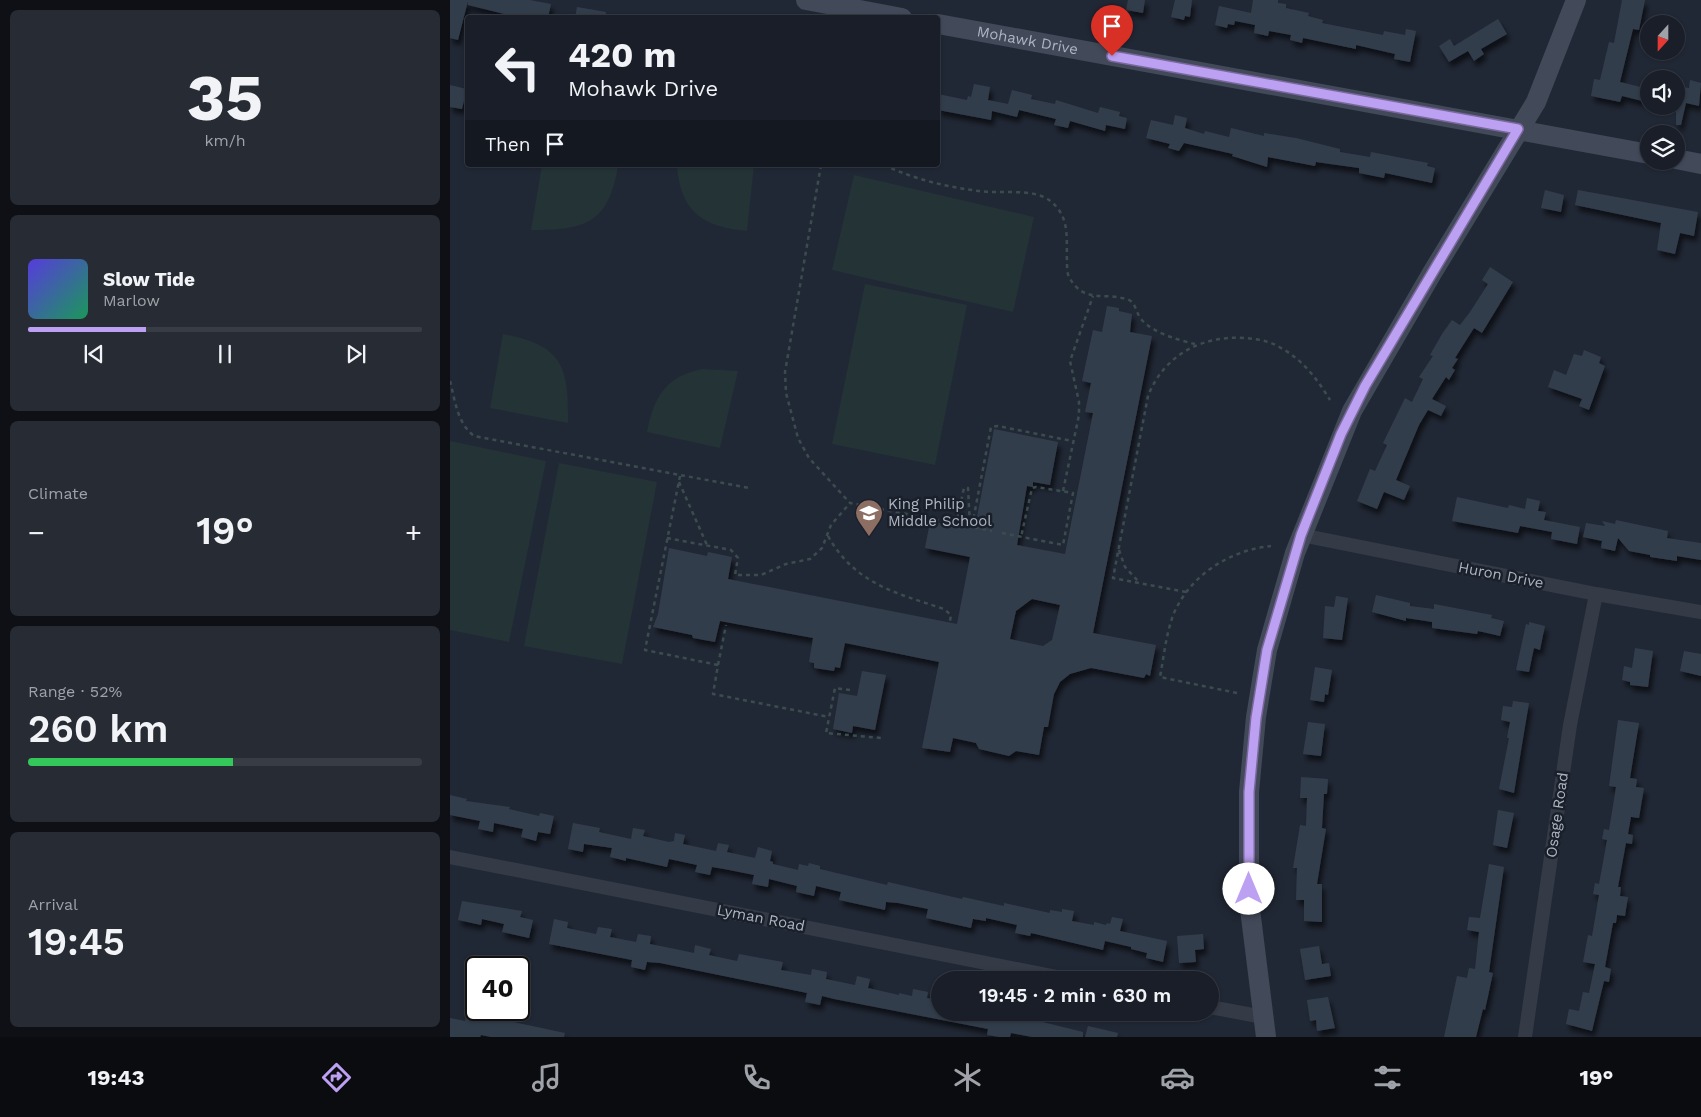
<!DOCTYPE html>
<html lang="en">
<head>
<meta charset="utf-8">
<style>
  :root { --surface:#191e28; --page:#262b34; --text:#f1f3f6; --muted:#9fa2a8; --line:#373c45; --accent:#bca0f2 }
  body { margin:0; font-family:"Work Sans",sans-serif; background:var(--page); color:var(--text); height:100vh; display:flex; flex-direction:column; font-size:19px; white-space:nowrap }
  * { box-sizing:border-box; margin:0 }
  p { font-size:16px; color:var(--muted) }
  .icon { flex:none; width:28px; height:28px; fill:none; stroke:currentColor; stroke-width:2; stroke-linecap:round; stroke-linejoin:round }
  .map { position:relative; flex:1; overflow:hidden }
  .sheet { display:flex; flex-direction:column; gap:10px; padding:10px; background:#0e1016; width:450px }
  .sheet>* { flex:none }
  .banner { position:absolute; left:15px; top:15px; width:475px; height:152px; border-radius:5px; box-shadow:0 1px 4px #0004,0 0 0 1px var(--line); background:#191e28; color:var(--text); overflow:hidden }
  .needle { width:32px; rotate:201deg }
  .controls { position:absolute; left:1190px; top:15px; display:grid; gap:10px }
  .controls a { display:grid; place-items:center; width:45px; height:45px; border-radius:50%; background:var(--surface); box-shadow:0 1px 4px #0004,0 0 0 1px var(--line); font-size:25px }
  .speed { position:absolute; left:15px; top:956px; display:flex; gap:10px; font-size:25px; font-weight:700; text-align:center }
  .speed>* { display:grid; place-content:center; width:65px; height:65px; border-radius:50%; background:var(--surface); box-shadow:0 1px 4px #0004,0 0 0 1px var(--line); line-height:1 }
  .speed .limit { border:2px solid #111; border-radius:8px; background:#fff; color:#111 }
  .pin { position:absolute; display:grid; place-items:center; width:42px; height:42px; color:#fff; margin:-51px -21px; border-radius:50% 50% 50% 0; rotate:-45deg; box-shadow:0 0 5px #0007 }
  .pin .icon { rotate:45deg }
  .me { position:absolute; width:55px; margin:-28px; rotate:0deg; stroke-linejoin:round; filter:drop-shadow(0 0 4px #0008) }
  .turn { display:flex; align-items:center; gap:18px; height:105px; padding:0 20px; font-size:22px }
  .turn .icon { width:65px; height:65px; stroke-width:2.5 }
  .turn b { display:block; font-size:35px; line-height:42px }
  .then { display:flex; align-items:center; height:48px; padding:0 20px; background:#0003; gap:10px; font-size:19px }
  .big { font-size:38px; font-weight:600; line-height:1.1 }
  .sheet .widget { flex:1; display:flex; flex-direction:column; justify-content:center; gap:8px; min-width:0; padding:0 18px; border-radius:8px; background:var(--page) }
  .sheet .dial { align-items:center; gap:0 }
  .dial b { font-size:65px; line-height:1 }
  .song { display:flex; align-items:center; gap:15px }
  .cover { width:60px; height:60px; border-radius:8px; background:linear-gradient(135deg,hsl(250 70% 55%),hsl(150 70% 35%)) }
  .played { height:5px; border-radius:2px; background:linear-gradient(90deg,var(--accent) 30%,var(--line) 30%) }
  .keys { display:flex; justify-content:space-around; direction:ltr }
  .heat { display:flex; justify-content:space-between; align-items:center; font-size:28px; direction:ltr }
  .charge { height:8px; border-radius:4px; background:linear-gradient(90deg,#34c759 52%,var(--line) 0) }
  .trip { position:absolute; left:481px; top:971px; width:288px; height:50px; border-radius:25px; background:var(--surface); box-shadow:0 1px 4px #0004,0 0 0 1px var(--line); font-weight:600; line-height:50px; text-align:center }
  .tabs { display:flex; height:80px; justify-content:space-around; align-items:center; background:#0a0c10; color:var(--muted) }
  .tabs .icon { width:35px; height:35px }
  .tabs .on { color:var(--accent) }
  .tabs b { font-size:22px; color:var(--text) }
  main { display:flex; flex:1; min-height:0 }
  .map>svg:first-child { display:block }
  .green { fill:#233336 }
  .building { fill:#333c4c; fill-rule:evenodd; filter:url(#shadow) }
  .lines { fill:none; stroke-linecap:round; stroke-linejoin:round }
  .path { stroke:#3b4c4f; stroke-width:2.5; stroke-dasharray:4 4; stroke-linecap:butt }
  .street { stroke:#343a46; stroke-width:14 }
  .secondary { stroke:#424959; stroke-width:20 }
  .route-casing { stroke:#7a689d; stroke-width:12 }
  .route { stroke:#bca0f2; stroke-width:9 }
  .labels { text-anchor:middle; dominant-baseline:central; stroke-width:5; stroke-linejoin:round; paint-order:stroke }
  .street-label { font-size:15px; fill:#aeb5c3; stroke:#1a202a }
  .poi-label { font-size:15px; fill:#aeb5c3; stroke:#1a202a; text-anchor:start }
</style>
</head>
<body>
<main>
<section class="sheet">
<div class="widget dial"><b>35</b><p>km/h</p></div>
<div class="widget">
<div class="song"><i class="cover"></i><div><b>Slow Tide</b><p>Marlow</p></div></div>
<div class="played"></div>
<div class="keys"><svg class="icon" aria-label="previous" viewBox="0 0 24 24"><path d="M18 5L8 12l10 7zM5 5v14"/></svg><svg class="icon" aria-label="pause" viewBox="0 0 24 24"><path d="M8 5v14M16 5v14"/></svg><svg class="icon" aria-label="next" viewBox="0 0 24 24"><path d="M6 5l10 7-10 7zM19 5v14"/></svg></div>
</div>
<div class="widget"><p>Climate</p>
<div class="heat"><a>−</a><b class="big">19°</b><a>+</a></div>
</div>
<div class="widget"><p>Range · 52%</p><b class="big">260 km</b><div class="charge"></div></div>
<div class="widget"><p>Arrival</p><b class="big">19:45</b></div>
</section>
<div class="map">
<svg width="1251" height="1037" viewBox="0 0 1251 1037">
  <defs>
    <filter id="shadow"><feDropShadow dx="3" dy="5.5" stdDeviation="2.5" flood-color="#0009"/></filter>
  </defs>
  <rect width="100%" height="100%" fill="#212835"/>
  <path class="green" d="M92,165H168C159,224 135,230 81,230Z
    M227,165H304L297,231C253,227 230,212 227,165Z
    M404,175L584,217L563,312L382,270Z
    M415,284L517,305L485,465L382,444Z
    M53,334C113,345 119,367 118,423L40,408Z
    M252,369L288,371L270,448L197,432C204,397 215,377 252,369Z
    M0,441L96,461L59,642L0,630Z
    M109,463L207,482L172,664L74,646Z"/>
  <path class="building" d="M0,0H80L101,4L98,18H70L18,5V1L8,40L0,38Z
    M678,0H695L693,13L676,10Z
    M725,0H742L740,17L735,16L734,20L721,17Z
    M803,0H828V3L836,4V8L859,13L858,16L873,20L872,23L933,35L934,31L955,35L956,29L966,31L960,62L944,59L945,54L906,45V49L853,38L852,43L840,40L841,35L819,31L818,36L804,33L805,25L785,21L784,25L778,24L777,28L765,25L769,6L801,13Z
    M1172,0H1195L1189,30L1183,29L1170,82L1195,88L1192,101L1172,96L1170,102L1141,96L1144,79L1150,80L1159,42L1164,43Z
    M127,7L156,12L155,18H125Z
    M1048,19L1057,34L1031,49L1034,54L1024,61L1018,51L999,62L989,46L1000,39L1004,46Z
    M1240,80L1251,83L1249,106L1236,103L1231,125H1226V86L1239,88Z
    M524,84L540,87L538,100L558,104L562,90L582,95L581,99L605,104L606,100L648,113L650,107L670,112L669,116L677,118L675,129L656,125L655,131L620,121L618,128L604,125L606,119L569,110L567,117L542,111L541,120L488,110V94L517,100L518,96L521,97Z
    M0,85L17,89L12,109L0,107Z
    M725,115L737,118L735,128L754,134L755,131L779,137L781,128L814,136V133L846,138L890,149V152L920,157L921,152L978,163L977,166L985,168L982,183L935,173L934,178L909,173V168L887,165L866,162L865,166L818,157L817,167L782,156L783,154L734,143L729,151L718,148L720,144L696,138L701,120L723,125Z
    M1095,190L1114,195L1111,212L1091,208Z
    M1128,190L1248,212L1244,236L1230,233L1225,254L1207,250L1211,223L1125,205Z
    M1040,267L1063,282L1032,333L1024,328L1005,358L1008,359L1002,368L1005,370L999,380L996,377L982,399L996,406L991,416L978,410L969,425L946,480L960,486L954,500L934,492L927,509L907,501L920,469L925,471L937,445L933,443L955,398L962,402L973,379L969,377L983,356L980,355L992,334L1002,320L1010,325L1020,312L1038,284L1032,280Z
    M657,306L669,308V311L682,314L680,332L702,336L643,633L706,645L700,676L696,674L694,678L641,668L620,674L610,682L604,694L598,727H594L589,755L566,751L559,756L529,749L526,743L503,738L500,752L472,748L489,662L395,643L390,668L385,667L384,671L364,668V663L359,662L363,638L270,621L265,642L243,638L242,635L203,627L208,614L219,548L257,556L258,552L282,557L278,579L507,624L520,557L475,548L480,522L525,527L544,429L608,442L600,485L583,482V487L577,486L567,545L615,554L643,413L635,412L641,383L632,381L643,330L652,332ZM582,599L610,605L602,640L593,646L560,639L566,611Z
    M1134,350L1151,357L1149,363L1155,366L1139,410L1129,406L1132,399L1098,387L1104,370L1116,375L1124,354L1132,356Z
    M1007,497L1058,508L1059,505L1075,509L1077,498L1090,501L1088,511L1096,512L1094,520L1130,527L1127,544L1101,539L1102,532L1070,526L1068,533L1002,521Z
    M1166,520L1218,531L1217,538L1251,543V560L1227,556V561L1200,557V555L1179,551L1168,538L1165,551L1151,548L1152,541L1133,537L1136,523L1155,526L1152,521L1165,524Z
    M926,595L960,603V606L984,609V604L1042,615L1041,618L1054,621L1050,636L1028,631L1027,634L982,628V622L956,618V621L922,612Z
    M886,596L898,598L892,640L873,638L875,606L884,607Z
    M1079,622L1095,626L1090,650L1084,648L1079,672L1066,670L1076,624L1079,625Z
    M1185,648L1203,651L1198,687L1180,685V682L1172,680L1174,666L1182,668Z
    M1234,651L1251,654V676L1230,671Z
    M865,667L882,670L878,695L875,694L874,702L860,700Z
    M412,671L436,675L425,730L403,726L402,733L383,729L389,693L407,696Z
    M1063,701L1079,703L1064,793L1049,789L1059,738H1057L1060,722L1051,720L1053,706L1062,707Z
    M1168,720L1189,723L1180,778L1187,779L1186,787L1194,788L1189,818L1181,817L1178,834L1183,835L1182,844L1176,843L1168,887H1171L1170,896L1178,897L1175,916L1167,915L1166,923H1163L1155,967L1161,969L1159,982L1154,981L1142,1031L1116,1024L1119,1009L1129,1011L1133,992L1139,993L1145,964L1133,962L1138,935L1142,936L1149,895L1143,894L1145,883L1149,884L1157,840L1152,839L1154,829L1159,830L1166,787L1159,786Z
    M858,722L875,724L871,756L853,754Z
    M851,777L878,779L877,794H874L872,828L876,829L867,884H872V922L854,921V900H846L847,868H843L850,825L856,826L857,798H850Z
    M0,795L17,799L16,801L60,807L59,809L89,816L90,813L104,816L100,834L88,832L86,841L71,837L73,829L44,823L43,832L28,829L30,821L0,815Z
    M1048,810L1064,813L1057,848L1043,845Z
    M123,823L150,828L149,832L181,839L183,828L195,830L193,836L219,842L224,841L225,833L235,835L233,844L266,851L268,843L279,845L277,852L305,858L308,847L322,851L320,861L323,862V864L348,870L349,864L358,866L359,863L370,866V869L437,885L438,882L512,899L513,897L554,906V903L600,913V910L612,912V909L624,911L622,921L644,925V922L656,925L657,923L660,924L662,917L673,919L670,931L717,941L713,962L696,958L697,953L681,949V947L655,941L653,950L581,933L580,936L565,933L567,925L536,918V921L523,919L521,928L476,918L478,909L448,903L436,902L435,910L389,900L391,892L366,886L364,896L346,892L347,886L319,879L318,887L302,884L304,875L274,869L262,867L260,875L245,872L247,865L219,859L217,867L176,858V861L160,857L162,848L134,844L133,852L118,849Z
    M1039,864L1054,867L1039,972L1043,973L1035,1010L1033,1009L1026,1037H994L1007,976L1017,978L1019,968L1025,969L1029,932L1017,930L1019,917L1030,918Z
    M12,901L72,911L70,917L83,920L79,938L52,932L54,924L32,919L31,925L8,920Z
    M104,919L118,922L117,928L146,934L148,927L162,929L160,937L186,942L188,934L201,936L200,944L230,950L244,953L245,945L261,949L259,955L287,961L289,954L333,962L331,970L361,975L362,969L377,972L376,979L405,985L407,976L420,979L418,988L449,995V993L462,996L463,989L478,992L477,998L490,1000V1012H570L594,1017L593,1022L633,1032V1037H582L561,1033L560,1037H549L537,1035L538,1029L384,999L372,996L370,1005L355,1002L357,993L210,963L197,962L195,970L181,967L182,960L99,944Z
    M753,934L754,949L745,950L746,962L729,963L727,936Z
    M869,946L872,964L879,963L881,976L855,980L850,949Z
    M878,997L885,1028L867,1031L866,1020L860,1021L857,1000Z
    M18,1010L36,1014V1016L115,1033L114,1037H41L31,1035L30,1037H0V1018L15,1021Z
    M638,1026L668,1033L667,1037H635Z"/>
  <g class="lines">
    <path class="path" d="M371,165L335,372L336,393L348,438L359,458L400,503L542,531
      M434,165C464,179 496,187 529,191C548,194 583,188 599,200C621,216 616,239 617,262C617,267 617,273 619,277C634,304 653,292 676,299C686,301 685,311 691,319C703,333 728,340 745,344
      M0,381C5,400 7,423 24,436L299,488
      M230,476L195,650L268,665L263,694L379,717
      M229,482L257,545
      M613,491L629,415V402L620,361L643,296
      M505,501L511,502
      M506,524L514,488H518L520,525
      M522,526L541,427L548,426L622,441
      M552,533L613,545L623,493L586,487L582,488L571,537
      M378,536C405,584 446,593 494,609L501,615L500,621
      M217,538L281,550L288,558L285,575H311L336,564L360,559L372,548L381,525L400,503
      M669,550L675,567L688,581
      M736,592L663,578L698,396C714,355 752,335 795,338C808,339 820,341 831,348C853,360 867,379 880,400
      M268,665L276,625
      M400,690L385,688L376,733L431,738
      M787,693L710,677C714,656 716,633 724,613C741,574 781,550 821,546"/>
    <path class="street" d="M851,535L1146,594L1251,612
      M0,857L622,980
      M760,1007L813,1017
      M1075,1037L1120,725L1146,594"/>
    <g class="secondary">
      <path d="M356,0L452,18"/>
      <path id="s1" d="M488,24L1199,154"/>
      <path d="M1226,159L1251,164"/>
      <path d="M816,1037L799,901V792L806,717L817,650L845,553L902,411L982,273L1086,102L1126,0"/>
    </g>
  </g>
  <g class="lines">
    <g class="route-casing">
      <path id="route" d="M662,56L1068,129L915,386L891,434L851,535L817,650L806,718L799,792V889"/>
    </g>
    <use href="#route" class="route"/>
  </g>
  <defs>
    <g id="school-pin" transform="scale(1.4375)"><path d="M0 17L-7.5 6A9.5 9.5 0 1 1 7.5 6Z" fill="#8d6e63" stroke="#1a202a"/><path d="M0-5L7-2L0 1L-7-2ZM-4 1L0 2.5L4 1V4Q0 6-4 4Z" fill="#fff"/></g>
  </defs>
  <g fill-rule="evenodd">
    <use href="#school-pin" x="419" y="513"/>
  </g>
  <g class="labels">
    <g class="street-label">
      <text stroke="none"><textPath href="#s1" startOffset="91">Mohawk Drive</textPath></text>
      <text transform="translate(1051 575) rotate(11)">Huron Drive</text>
      <text transform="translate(1107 815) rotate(-82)">Osage Road</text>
      <text transform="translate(311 918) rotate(11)">Lyman Road</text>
    </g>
    <g class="poi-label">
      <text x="438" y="504">King Philip<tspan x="438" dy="17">Middle School</tspan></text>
    </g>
  </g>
</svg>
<div class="controls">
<a><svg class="needle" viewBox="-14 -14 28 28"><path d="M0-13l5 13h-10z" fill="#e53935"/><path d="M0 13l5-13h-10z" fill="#9fa2a8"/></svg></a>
<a><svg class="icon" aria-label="sound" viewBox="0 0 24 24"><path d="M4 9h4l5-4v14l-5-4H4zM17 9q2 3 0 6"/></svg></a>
<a><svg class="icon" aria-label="layers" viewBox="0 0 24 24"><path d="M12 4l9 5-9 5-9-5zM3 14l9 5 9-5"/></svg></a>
</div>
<div class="speed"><div class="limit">40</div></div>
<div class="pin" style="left:662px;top:56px;background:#d93025"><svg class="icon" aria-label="arrive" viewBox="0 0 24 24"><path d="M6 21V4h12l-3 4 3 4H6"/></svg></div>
<svg class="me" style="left:799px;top:889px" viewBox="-20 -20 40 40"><circle r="19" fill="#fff"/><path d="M0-13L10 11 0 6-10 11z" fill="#bca0f2"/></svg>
<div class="trip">19:45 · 2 min · 630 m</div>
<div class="banner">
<div class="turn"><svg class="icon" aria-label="left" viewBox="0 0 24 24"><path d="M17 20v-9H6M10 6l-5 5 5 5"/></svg><div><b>420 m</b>Mohawk Drive</div></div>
<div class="then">Then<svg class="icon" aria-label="arrive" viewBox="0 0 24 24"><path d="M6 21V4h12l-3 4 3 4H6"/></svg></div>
</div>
</div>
</main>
<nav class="tabs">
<b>19:43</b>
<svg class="icon on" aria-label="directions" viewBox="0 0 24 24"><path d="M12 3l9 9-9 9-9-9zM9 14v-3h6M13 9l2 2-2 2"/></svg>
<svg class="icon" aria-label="music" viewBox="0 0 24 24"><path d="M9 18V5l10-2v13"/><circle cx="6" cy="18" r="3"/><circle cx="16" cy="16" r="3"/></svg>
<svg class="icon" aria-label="phone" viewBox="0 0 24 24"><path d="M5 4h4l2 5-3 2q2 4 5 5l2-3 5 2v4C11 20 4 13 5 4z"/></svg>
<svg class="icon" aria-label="climate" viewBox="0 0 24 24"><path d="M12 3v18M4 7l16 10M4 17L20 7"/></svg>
<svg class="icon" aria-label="car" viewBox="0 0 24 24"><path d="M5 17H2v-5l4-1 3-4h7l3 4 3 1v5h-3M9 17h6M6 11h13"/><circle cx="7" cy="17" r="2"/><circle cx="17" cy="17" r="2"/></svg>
<svg class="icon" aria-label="filters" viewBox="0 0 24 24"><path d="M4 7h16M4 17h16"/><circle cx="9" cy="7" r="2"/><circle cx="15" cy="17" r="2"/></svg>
<b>19°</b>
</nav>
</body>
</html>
